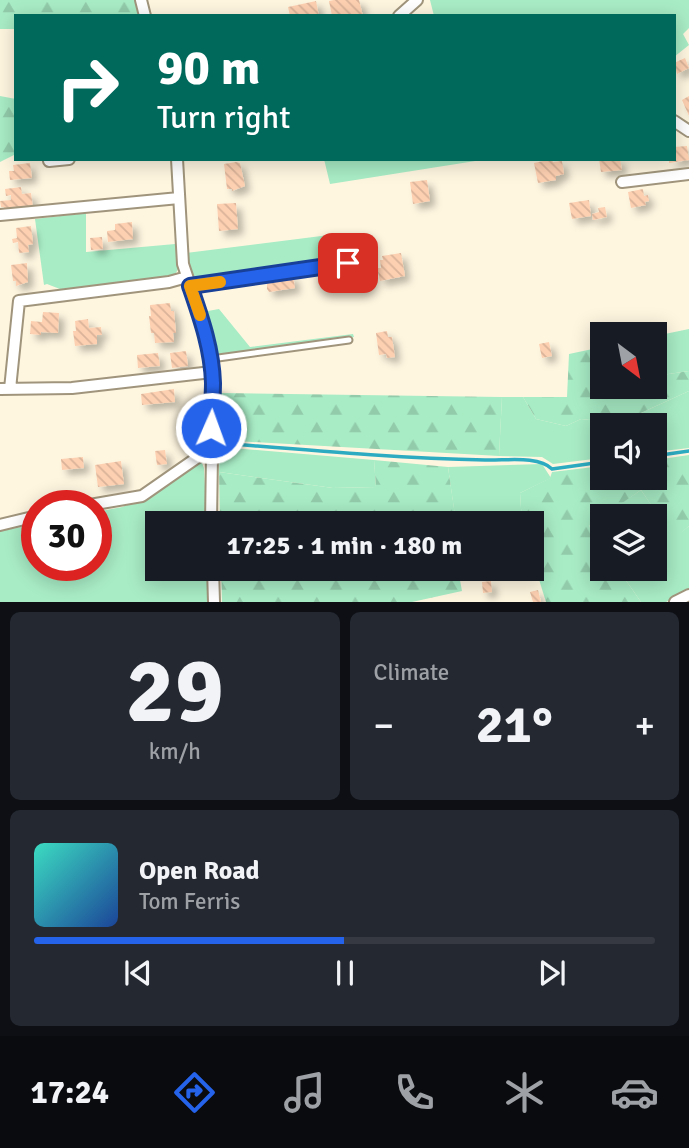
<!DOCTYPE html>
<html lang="en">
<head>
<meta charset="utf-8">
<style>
  :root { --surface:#171b24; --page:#242831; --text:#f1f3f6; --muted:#9ea1a6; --line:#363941; --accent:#2563eb }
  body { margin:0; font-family:Signika,sans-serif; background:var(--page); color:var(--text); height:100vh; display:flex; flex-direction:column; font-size:26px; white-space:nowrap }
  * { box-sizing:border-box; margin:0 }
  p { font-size:23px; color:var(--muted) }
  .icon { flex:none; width:38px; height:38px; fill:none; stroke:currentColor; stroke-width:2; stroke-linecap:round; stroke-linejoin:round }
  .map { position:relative; height:602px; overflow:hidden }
  .panel { display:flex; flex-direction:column; gap:10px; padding:10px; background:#0d0f14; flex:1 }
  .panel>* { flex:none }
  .guide { position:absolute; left:14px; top:14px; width:662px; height:147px; border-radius:0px; box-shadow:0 4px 18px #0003; background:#00695c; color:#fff; overflow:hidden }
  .needle { width:46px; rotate:148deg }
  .controls { position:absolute; left:590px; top:322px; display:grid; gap:14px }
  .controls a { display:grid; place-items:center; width:77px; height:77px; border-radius:0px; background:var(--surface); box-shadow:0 4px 18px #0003; font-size:35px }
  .speed { position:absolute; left:21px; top:490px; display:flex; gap:14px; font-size:35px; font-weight:700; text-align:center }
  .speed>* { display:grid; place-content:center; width:91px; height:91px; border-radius:50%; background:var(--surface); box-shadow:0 4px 18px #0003; line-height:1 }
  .speed .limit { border:10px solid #d22; background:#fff; color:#111 }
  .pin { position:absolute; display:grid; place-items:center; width:60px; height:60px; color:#fff; margin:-30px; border-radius:14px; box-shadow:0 4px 10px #0006 }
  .me { position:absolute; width:77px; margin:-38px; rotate:2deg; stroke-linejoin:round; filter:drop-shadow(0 0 5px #0008) }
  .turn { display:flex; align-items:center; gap:24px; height:147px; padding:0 28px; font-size:32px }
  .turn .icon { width:91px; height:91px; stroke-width:2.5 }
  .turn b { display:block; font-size:49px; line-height:60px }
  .big { font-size:52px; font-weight:700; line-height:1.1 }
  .panel .widget { flex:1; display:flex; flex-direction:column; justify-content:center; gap:10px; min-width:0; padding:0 24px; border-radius:10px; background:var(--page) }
  .panel .dial { align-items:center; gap:0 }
  .dial b { font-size:91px; line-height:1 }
  .song { display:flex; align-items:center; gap:21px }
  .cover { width:84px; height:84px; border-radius:10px; background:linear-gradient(135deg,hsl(170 70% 55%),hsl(220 70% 35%)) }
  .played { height:7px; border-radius:4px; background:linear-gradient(90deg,var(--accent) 50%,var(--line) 50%) }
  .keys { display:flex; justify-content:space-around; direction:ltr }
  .heat { display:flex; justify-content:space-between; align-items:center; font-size:38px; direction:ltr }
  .panel .tiles { flex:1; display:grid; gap:10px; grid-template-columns:1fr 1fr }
  .widget:last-child { grid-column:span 2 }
  .trip { position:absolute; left:145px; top:511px; width:399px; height:70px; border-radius:0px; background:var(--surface); box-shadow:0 4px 18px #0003; font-weight:700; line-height:70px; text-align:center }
  .menu { display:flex; height:112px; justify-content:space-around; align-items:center; background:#090b0e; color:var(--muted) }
  .menu .icon { width:49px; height:49px }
  .menu .on { color:var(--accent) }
  .menu b { font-size:32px; color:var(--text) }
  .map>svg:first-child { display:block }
  .grass { fill:#a8ecc5 }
  .forest { fill:url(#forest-firs) }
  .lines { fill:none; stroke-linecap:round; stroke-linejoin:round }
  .stream { stroke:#2dacc1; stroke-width:3.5 }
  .building { fill:url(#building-back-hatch); filter:url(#shadow) }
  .service-casing { stroke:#a0957c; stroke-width:9 }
  .minor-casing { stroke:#a0957c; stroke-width:14 }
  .service { stroke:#fff; stroke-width:5 }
  .minor { stroke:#fff; stroke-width:10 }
  .route-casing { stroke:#184099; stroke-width:18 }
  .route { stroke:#2563eb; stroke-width:12 }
  .slow { stroke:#f59e0b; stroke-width:12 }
</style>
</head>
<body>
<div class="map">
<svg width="689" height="602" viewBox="0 0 689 602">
  <defs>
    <pattern id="forest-firs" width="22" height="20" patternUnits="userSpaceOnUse" patternTransform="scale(1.75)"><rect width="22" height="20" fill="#a8ecc5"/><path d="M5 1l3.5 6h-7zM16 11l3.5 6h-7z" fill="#92cbaa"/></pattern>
    <pattern id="building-back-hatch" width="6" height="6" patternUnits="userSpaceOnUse" patternTransform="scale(1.75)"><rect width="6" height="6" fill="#fdd0b1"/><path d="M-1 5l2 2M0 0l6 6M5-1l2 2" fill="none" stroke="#dab399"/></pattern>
    <filter id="shadow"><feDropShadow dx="5.5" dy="5.5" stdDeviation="3.5" flood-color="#0004"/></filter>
  </defs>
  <rect width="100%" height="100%" fill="#fff6e0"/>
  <path class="grass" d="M430,0H689V28L683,34L689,45L674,57V16H434Z
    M324,159H488L330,184Z
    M86,213V252L175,244C178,259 184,271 168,279L65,291L47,284L44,285L35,219Z
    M345,233L349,259L195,280L191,275L186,253Z
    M197,290L208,311L219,309L250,347L353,334L354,337L218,356L213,353V340L196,296Z
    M689,329V371L655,376V336Z
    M689,391V448L655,452L654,425H602V458L553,464L542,457L499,456L502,397H523L536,419L566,426L581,419L619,423Z
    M220,447L374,460L376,487L333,488L219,472Z
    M197,463H202L204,468L207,523H158V569H209L211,602H0V531L37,524V565H96V512L122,507L150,497Z
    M542,464L551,478L520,493L522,523H475L472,513L455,516L448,467Z
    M641,490L674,538L689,526V590L666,602H641L618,569H654V516H602Z
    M602,517V545L589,526Z"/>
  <path class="forest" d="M0,0H135L138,16H16V29H0Z
    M0,96L16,99V154L0,162Z
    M602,347V387H654L655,376L689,371V391L619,423L581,419L566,426L536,419L523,397H567L569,354Z
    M220,393L502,397L499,456L218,440Z
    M689,455V526L674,539L641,490L589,526L602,545V569H618L641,602H546L532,557V523H522L520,493L550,478L552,472L602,466V478H654L655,460Z
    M374,460L448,467L455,515L472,513L475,523H220L219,472L333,488L376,487Z
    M221,569H458L462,591L412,602H222Z"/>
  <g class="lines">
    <path class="stream" d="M220,443C308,450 396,458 485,460C504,461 538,455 552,469L602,462
      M654,456L689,451"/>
  </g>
  <path class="building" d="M334,0H359L363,16H332L329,1Z
    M316,1L319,16H290L288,7Z
    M685,58L689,68L677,74L674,63Z
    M689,96V116L682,100Z
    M687,146L689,160L669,163V159H674V147Z
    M552,159L553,162L562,161L564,174L556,176V180L538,183L534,163Z
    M599,159H620L622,170L601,172Z
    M236,162L240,163L245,186L232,191V189H227L224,164Z
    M30,163L32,178L10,180L9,171H14L13,165Z
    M427,180L430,201L413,204L410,182Z
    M21,187L22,194L31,193L33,208L4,210V207H1L0,201L11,200V195L6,196L5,189Z
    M643,189L644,196L648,195L649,201L645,202L646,205L631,208L628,192Z
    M589,200L591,216L572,219L569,203Z
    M236,203L238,229L219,231L217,204Z
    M605,207L607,217L593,220L592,214L599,212L598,208Z
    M132,222L133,239L108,242L107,231L115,230V224Z
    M31,226L33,244L28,245L29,252L19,253L18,242L13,243L12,239L17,238L16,228Z
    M102,237L103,249L91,250L90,238Z
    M401,253L405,276L380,281L377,268H381L380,260H383L382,256Z
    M27,263L28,282L16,286V281H13L11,265Z
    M293,275L295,288L269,292L267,289V279Z
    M170,303L171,311H174L176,333H173L174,342L155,343L154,333H151L149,316H151L150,305Z
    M43,312L59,313L58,333L41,332V335L30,334L31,321L42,322Z
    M88,319L89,328L101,327L102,335H97V344L75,346L73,331H76L75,321Z
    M387,331L388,337H392L395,357L387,358L386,354L379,355L376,333Z
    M549,342L552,356L542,358L539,344Z
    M186,351L188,366L172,368L170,353Z
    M158,353L160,366L138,368L137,355Z
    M174,389L175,402L142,405L141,394Z
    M165,450L167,464L157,465L155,451Z
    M83,457L84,468L62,470L61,459Z
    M121,461L124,484L98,487L95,465Z
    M491,581L492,592L483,593L482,582Z
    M538,590L541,602H533L530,592Z"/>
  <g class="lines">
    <g class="service-casing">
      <path id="service" d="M192,286L348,263
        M211,359L349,340"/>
    </g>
    <g class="minor-casing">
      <path id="minor" d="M141,0L145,16
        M399,16L417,0
        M674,121L689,131
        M177,159L183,264L201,318L211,359L213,385L211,523
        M49,161L69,159
        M622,182L689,174
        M0,215L179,198
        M0,389L72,388L212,372
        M10,389L19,301L169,282L187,277
        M84,506L142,496L211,448
        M0,525L37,516
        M213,569L214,602
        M675,602L689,595"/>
    </g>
    <use href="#service" class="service"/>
    <use href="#minor" class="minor"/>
  </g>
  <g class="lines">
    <g class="route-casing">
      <path id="route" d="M211,428C211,413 213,398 213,383C212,349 201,318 190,286L348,263"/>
    </g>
    <use href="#route" class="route"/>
    <path class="slow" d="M200,315L190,286L220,282"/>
  </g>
</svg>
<div class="controls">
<a><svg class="needle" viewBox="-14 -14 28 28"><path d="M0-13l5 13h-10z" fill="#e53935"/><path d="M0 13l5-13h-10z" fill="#9ea1a6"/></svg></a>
<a><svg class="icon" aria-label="sound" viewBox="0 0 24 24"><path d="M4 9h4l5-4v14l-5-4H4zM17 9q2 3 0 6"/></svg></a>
<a><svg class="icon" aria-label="layers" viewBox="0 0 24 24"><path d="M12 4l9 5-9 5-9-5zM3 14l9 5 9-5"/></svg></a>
</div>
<div class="speed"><div class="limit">30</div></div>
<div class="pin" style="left:348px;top:263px;background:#d93025"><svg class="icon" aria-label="arrive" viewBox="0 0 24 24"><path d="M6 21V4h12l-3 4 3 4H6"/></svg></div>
<svg class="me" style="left:211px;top:428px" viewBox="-20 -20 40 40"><circle r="17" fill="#2563eb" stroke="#fff" stroke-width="3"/><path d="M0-11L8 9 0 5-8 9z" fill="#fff"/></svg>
<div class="trip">17:25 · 1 min · 180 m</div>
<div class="guide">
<div class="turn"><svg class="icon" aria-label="right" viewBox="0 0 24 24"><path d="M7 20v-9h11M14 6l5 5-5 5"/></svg><div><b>90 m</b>Turn right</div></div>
</div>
</div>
<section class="panel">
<div class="tiles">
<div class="widget dial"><b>29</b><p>km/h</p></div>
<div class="widget"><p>Climate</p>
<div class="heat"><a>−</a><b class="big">21°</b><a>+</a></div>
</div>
<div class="widget">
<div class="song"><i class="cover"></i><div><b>Open Road</b><p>Tom Ferris</p></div></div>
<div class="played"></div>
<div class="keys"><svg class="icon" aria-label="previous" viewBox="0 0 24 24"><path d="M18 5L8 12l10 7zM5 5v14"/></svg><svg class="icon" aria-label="pause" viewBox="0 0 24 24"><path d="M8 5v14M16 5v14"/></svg><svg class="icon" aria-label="next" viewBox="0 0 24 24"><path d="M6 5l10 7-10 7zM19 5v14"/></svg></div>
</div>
</div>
</section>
<nav class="menu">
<b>17:24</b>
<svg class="icon on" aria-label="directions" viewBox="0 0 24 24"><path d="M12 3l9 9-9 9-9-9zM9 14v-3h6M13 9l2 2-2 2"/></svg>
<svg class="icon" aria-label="music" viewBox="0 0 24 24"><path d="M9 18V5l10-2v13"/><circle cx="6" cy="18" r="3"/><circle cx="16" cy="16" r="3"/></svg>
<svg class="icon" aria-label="phone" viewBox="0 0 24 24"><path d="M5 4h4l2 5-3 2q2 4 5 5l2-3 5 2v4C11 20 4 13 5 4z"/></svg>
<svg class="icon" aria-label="climate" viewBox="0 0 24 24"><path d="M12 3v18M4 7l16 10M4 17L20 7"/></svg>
<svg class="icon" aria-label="car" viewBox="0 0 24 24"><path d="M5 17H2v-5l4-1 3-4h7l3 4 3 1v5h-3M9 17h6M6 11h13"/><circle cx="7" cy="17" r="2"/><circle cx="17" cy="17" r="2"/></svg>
</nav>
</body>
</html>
